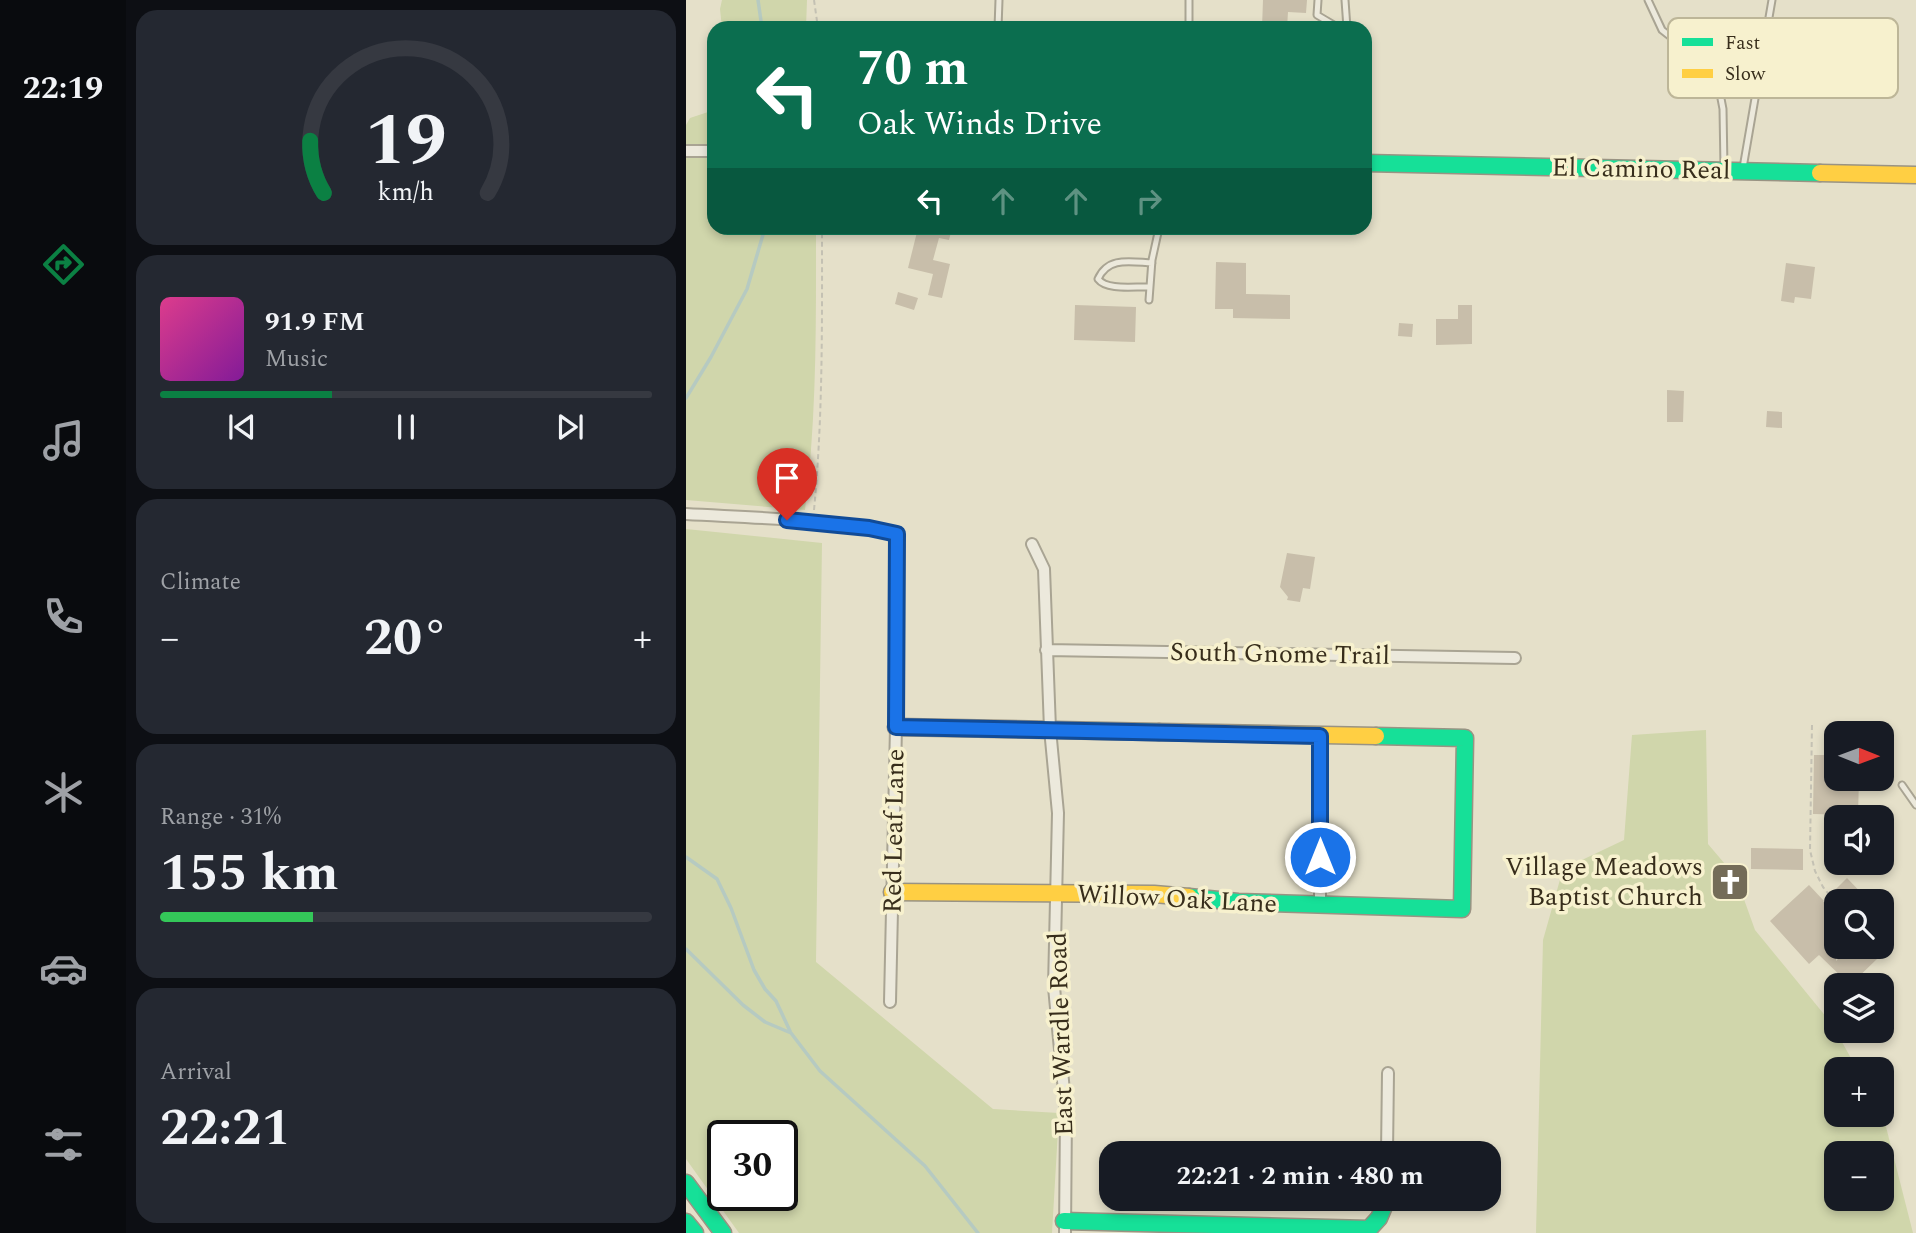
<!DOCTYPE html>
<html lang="en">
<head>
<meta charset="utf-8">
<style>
  :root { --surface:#171b24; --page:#242831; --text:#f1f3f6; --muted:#9ea1a6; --line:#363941; --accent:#0b8043 }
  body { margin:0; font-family:Spectral,serif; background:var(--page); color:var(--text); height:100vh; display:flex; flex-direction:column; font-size:26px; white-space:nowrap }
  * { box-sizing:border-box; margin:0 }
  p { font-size:23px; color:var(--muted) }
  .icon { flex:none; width:38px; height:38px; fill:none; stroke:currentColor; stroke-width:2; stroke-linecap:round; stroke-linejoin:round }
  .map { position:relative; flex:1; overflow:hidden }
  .panel { display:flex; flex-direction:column; gap:10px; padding:10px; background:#0d0f14; width:560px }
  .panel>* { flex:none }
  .banner { position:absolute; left:21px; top:21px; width:665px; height:214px; border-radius:21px; box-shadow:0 4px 10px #0003; background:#0b6e4f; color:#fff; overflow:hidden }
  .needle { width:46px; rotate:91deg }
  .controls { position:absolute; left:1138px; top:721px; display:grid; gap:14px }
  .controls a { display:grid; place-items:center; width:70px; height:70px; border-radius:14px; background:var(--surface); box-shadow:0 4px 10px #0003; font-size:35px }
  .speed { position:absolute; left:21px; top:1120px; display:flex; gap:14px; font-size:35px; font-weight:700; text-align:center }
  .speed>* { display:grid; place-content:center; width:91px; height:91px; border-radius:50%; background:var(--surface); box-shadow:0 4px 10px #0003; line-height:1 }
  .speed .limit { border:4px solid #111; border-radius:10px; background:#fff; color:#111 }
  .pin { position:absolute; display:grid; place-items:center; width:60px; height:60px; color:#fff; margin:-72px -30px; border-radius:50% 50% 50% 0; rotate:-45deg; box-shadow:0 0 7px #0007 }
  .pin .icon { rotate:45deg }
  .me { position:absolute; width:77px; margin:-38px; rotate:0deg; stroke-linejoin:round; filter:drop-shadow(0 0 5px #0008) }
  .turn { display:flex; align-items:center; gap:24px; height:147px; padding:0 35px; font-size:32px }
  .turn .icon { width:91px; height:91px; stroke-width:2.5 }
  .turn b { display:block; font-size:49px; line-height:60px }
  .lanes { display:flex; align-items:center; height:66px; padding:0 35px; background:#0003; justify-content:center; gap:35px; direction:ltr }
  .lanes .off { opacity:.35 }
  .big { font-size:52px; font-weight:700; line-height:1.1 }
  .panel .card { flex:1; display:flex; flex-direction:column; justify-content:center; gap:10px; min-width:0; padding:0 24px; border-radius:21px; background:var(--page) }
  .panel .dial { align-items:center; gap:0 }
  .dial svg { height:182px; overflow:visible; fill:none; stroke:var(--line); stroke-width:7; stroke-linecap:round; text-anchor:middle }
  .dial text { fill:var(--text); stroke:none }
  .song { display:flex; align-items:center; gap:21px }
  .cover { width:84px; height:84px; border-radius:10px; background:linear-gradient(135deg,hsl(330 70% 55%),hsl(290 70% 35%)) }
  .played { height:7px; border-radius:4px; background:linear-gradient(90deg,var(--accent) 35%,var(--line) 35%) }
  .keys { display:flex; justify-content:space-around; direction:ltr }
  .heat { display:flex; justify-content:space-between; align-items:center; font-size:38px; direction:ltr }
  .charge { height:10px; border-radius:5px; background:linear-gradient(90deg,#34c759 31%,var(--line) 0) }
  .trip { position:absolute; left:413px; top:1141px; width:402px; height:70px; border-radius:21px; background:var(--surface); box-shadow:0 4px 10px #0003; font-weight:700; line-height:70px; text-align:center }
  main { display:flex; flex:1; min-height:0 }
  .dock { display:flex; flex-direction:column; width:126px; justify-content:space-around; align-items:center; background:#090b0e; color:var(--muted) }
  .dock .icon { width:49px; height:49px }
  .dock .selected { color:var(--accent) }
  .dock b { font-size:32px; color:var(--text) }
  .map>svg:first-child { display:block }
  .green { fill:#d0d6ab; fill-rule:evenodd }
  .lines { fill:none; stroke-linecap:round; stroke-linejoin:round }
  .stream { stroke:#b6cac1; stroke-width:3.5 }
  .building { fill:#c8beaa }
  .lane-casing { stroke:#a9a493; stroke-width:9 }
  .street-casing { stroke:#a9a493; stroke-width:14 }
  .fast-casing { stroke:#999383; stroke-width:19 }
  .slow-casing { stroke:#999383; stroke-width:19 }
  .path { stroke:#c4c1b3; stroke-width:2; stroke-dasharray:5 3.5; stroke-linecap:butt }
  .lane { stroke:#ece9dc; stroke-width:5 }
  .street { stroke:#ece9dc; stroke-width:10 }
  .fast { stroke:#16e098; stroke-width:16 }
  .slow { stroke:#ffcf43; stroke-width:16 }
  .route-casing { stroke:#114b97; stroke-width:18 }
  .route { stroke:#1a73e8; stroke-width:12 }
  .labels { text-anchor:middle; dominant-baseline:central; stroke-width:7; stroke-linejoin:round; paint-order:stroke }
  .street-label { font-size:26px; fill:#372d1b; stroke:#f7f1ce }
  .poi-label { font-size:26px; fill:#372d1b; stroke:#f7f1ce; text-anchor:end }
  .key { fill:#f7f1ce; stroke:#bdb698; stroke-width:2 }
  .key-label { font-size:19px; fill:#372d1b }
</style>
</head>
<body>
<main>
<nav class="dock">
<b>22:19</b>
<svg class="icon selected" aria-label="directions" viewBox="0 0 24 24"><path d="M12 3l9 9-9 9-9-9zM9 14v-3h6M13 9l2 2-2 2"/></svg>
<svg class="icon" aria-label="music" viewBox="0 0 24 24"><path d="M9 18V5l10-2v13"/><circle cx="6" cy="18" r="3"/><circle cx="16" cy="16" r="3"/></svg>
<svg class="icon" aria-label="phone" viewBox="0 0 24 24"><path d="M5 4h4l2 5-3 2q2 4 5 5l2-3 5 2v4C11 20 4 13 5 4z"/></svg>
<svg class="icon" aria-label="climate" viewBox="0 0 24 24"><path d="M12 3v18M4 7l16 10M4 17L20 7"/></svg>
<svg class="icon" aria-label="car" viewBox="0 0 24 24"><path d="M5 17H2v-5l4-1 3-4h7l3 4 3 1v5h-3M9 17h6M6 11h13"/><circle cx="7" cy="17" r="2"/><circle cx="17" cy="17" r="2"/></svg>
<svg class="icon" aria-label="filters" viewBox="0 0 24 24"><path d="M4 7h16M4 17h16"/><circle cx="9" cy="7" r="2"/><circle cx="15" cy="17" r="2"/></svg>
</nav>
<section class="panel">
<div class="card dial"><svg viewBox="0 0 100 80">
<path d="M14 69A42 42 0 1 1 86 69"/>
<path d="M14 69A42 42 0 0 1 8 46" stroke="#0b8043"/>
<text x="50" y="56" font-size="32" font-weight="700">19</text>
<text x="50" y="72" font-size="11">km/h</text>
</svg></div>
<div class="card">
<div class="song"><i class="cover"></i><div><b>91.9 FM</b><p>Music</p></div></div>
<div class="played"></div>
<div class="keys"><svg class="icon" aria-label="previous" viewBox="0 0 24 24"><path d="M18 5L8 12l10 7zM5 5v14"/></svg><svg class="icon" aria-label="pause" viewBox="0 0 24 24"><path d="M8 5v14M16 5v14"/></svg><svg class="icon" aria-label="next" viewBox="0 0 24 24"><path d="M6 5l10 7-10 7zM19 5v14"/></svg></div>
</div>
<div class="card"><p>Climate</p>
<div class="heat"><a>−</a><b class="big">20°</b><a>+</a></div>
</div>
<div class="card"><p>Range · 31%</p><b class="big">155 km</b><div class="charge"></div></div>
<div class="card"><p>Arrival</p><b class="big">22:21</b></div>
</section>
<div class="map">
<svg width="1230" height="1233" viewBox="0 0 1230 1233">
  <rect width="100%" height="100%" fill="#e5e0c9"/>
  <path class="green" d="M36,0H121L120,28H36L34,9Z
    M28,110V228H130C130,322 131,416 119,510L0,500V125L4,118Z
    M0,529L136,543L130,962L307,1109L373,1113L366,1233H53L0,1159ZM37,1136H96V1195H37Z
    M1020,730L1022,844L1050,877L1069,930L1146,1024L1171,1069H1150V1115H1195V1111L1197,1115L1227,1233H850L857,940L877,869L938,840L946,735ZM1150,1153H1195V1199H1150Z"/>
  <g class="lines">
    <path class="stream" d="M72,0L76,28
      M0,398L25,357L61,289L79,228
      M0,857L31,879L45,908L68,970L79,989L90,1001L104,1031
      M0,949L57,1005L79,1022L105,1033L134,1071L239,1166L292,1233"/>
  </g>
  <path class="building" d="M577,0H621L620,13L602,12L601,28H576Z
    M232,228H266L263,240L253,238L247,260L264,264L256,298L242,295L247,274L222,268Z
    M530,262L560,263V294L604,295V319L547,318V309H529Z
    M1100,263L1129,267L1125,299L1109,297L1108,303L1095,301Z
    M212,292L232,298L228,310L209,304Z
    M389,305L450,307L449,342L388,340Z
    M772,305H786V344L750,345V319H772Z
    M713,323L727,324L726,337L712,336Z
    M981,390L998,391L997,422H981Z
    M1081,411L1096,412V428L1080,427Z
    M601,553L629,557L624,589L617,588L614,602L601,600L602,597L594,587Z
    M1128,755H1150V779H1173L1172,815L1127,814Z
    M1065,848L1117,849V870L1065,869Z
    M1161,878L1183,901H1137L1150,915V961L1164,947H1179L1191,959L1164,985L1133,955L1123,964L1084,921L1123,885L1138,901Z"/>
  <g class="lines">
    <g class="lane-casing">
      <path id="lane" d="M632,0L631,15L653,28
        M659,0L661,28
        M962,0L976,30L1013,59L1032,83L1037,109L1038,168
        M312,28L313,0
        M503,28V0
        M1057,168L1086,0
        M464,287C450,286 421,291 412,279C422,256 445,262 466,263
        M463,300L466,260L473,228
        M1216,785L1230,805"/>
    </g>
    <g class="street-casing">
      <path id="street" d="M0,151H28
        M0,514C70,518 142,519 211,534L210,727L204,1002
        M346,544L358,569L364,729L372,813L368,987L380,1112L379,1233
        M360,650L829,658
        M634,905V736
        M701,1153L702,1073"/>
    </g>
    <g class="fast-casing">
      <path id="fast" d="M679,163L1134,173
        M210,727L473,732
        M503,897L552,902L776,909L779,738L690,736
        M0,1183L37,1233
        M378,1221L683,1229L693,1218L701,1199
        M0,1222L9,1233"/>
    </g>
    <g class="slow-casing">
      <path id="slow" d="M1134,173L1230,175
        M473,732L690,736
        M206,892L468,894L503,897"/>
    </g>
    <path class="path" d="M128,0L132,28
      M128,510C137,416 136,322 136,228
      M1126,725L1124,850L1129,871L1137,887L1150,903"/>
    <use href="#lane" class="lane"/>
    <use href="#street" class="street"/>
    <use href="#fast" class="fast"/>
    <use href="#slow" class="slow"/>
  </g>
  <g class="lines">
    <g class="route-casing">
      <path id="route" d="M101,520L183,528L211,534L210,727L634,736V857"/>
    </g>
    <use href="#route" class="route"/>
  </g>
  <defs>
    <g id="church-square" transform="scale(2.0125)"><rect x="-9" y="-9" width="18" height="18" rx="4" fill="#746c58" stroke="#f7f1ce"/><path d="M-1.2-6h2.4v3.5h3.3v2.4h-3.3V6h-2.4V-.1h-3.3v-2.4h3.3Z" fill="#fff"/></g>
  </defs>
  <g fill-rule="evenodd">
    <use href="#church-square" x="1044" y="882"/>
  </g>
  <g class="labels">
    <g class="street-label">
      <text transform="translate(955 169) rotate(1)">El Camino Real</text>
      <text transform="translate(594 654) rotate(1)">South Gnome Trail</text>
      <text transform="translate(208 831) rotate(-89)">Red Leaf Lane</text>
      <text transform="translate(491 899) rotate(3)">Willow Oak Lane</text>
      <text transform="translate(375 1034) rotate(-92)">East Wardle Road</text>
    </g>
    <g class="poi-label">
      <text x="1017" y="867">Village Meadows<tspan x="1017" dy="30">Baptist Church</tspan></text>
    </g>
  </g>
  <rect x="982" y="18" width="230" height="80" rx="10" class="key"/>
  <rect x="996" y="38" width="31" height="8" fill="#16e098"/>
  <rect x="996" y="69" width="31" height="9" fill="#ffcf43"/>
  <g class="key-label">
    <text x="1039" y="49">Fast</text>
    <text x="1039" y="80">Slow</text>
  </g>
</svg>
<div class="controls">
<a><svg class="needle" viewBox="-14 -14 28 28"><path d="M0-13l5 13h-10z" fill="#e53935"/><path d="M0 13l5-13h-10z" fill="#9ea1a6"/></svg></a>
<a><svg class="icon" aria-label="sound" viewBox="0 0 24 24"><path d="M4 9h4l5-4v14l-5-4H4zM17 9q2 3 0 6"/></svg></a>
<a><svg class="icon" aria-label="search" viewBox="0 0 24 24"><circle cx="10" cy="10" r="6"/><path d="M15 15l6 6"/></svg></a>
<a><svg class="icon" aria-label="layers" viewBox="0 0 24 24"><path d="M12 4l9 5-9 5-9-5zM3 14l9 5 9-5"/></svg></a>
<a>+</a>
<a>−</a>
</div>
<div class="speed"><div class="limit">30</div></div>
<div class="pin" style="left:101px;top:520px;background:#d93025"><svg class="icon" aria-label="arrive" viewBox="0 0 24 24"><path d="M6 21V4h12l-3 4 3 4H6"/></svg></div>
<svg class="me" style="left:634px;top:857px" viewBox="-20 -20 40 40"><circle r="17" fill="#1a73e8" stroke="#fff" stroke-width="3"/><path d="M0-11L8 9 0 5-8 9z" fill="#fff"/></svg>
<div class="trip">22:21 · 2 min · 480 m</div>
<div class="banner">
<div class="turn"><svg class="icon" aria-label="left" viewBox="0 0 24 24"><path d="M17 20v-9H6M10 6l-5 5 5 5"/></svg><div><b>70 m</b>Oak Winds Drive</div></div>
<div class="lanes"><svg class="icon" aria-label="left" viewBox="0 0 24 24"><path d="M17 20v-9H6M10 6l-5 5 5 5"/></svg><svg class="icon off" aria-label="ahead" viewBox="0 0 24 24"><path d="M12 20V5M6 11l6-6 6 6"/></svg><svg class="icon off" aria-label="ahead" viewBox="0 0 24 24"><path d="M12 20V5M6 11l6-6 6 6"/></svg><svg class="icon off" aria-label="right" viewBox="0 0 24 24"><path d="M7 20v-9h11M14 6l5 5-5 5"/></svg></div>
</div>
</div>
</main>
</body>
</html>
